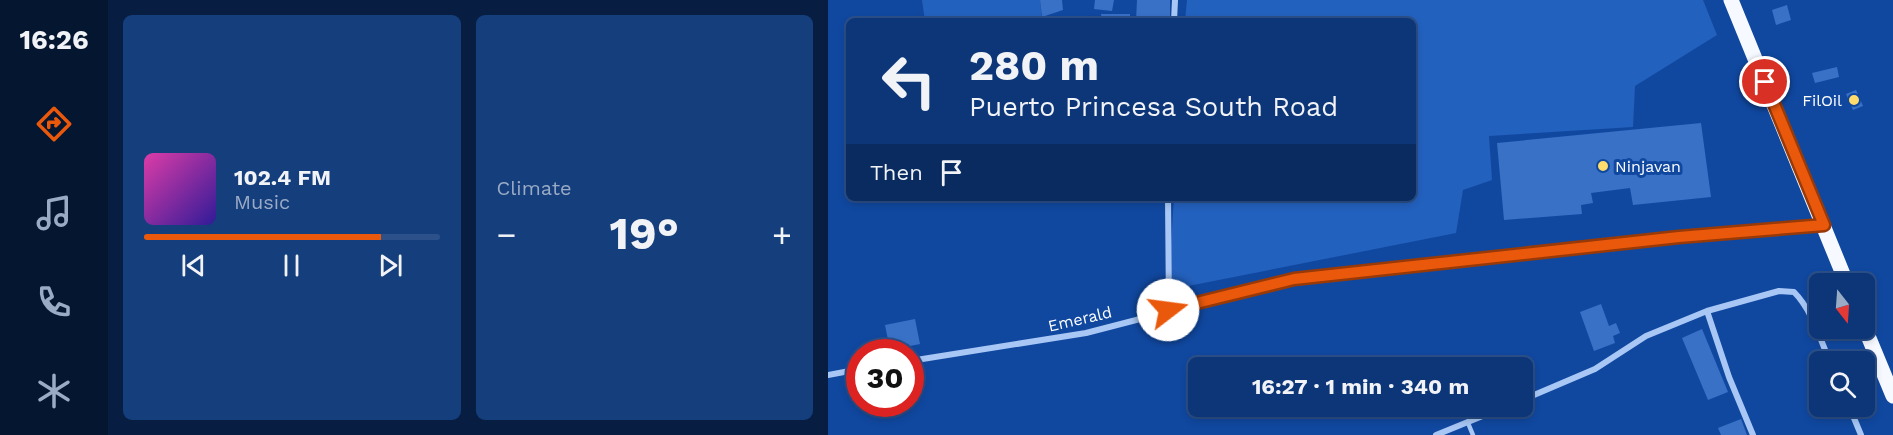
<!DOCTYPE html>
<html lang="en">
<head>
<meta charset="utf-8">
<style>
  :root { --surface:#0c3678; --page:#153e7d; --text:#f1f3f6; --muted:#9aabc6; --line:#2c508a; --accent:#ea580c }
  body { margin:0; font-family:"Work Sans",sans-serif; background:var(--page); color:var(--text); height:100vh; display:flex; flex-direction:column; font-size:22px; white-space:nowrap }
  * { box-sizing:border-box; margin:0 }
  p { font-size:20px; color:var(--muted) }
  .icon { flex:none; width:33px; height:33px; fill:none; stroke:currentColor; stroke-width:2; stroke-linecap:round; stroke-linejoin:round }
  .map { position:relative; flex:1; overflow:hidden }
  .sheet { display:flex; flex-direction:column; gap:15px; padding:15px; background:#071e42; width:720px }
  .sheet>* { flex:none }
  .hud { position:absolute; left:18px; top:18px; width:570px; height:183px; border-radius:9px; box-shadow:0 3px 9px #0003,0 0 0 2px var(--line); background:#0c3678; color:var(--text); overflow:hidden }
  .needle { width:39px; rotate:163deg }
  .controls { position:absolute; left:981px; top:273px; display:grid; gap:12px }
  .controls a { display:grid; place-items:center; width:66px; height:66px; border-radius:9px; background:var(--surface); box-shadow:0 3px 9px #0003,0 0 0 2px var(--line); font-size:30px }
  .speed { position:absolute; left:18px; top:339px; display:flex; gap:12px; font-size:30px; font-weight:700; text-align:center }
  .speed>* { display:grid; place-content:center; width:78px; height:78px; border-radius:50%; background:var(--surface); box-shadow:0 3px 9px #0003,0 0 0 2px var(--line); line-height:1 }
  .speed .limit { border:9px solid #d22; background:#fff; color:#111 }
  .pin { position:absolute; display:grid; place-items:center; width:51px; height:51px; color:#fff; margin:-26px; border:3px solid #fff; border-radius:50%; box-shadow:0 2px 6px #0007 }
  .me { position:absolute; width:66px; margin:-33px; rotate:75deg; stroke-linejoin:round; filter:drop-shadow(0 0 4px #0008) }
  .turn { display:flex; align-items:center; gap:21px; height:126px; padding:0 24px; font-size:27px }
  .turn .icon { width:78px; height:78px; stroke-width:2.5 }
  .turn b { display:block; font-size:42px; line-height:51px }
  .then { display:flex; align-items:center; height:57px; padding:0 24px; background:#0003; gap:12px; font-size:22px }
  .big { font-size:45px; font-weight:700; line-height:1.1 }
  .sheet .widget { flex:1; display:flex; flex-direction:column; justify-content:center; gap:9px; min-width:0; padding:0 21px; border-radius:9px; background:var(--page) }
  .song { display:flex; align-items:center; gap:18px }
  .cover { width:72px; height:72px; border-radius:9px; background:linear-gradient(135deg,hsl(320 70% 55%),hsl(250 70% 35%)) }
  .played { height:6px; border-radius:3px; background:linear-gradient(90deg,var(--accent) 80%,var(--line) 80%) }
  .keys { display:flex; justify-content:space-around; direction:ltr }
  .heat { display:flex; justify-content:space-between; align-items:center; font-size:33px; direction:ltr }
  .sheet .tiles { flex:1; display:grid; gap:15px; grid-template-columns:repeat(2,1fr) }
  .trip { position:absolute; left:360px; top:357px; width:345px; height:60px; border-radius:9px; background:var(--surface); box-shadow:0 3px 9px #0003,0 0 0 2px var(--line); font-weight:700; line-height:60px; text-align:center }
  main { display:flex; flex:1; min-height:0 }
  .tabs { display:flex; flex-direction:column; width:108px; justify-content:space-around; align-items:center; background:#051630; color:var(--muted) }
  .tabs .icon { width:42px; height:42px }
  .tabs .on { color:var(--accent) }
  .tabs b { font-size:27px; color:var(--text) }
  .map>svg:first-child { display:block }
  .green { fill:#2361be }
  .building { fill:#3971c7 }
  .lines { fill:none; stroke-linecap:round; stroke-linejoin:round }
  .lane { stroke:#a8c7f5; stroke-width:4.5 }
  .street { stroke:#a8c7f5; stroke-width:6 }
  .primary { stroke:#f6f9ff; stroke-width:15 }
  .route-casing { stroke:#983908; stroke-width:15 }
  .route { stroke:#ea580c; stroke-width:10 }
  .poi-dot { fill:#ffdc6c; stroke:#1048a0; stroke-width:2 }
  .labels { text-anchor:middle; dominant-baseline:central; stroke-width:6; stroke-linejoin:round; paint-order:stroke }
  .poi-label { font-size:16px; fill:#fff; stroke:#1048a0; text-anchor:end }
  .street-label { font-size:16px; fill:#fff; stroke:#1048a0 }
</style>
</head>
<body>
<main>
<nav class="tabs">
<b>16:26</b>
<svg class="icon on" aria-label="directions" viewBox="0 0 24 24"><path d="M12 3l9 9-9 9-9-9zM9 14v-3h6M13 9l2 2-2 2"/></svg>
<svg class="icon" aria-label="music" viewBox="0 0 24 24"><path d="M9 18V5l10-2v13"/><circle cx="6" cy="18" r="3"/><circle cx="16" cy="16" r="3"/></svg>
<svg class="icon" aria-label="phone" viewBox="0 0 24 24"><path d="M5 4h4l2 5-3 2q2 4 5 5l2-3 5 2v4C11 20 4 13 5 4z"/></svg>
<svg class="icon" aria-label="climate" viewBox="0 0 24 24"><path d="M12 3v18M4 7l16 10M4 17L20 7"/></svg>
</nav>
<section class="sheet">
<div class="tiles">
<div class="widget">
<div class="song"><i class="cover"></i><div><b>102.4 FM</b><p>Music</p></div></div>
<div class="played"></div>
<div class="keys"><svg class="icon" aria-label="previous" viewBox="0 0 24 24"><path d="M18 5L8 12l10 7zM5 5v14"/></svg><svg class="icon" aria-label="pause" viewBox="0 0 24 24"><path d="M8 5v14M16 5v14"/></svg><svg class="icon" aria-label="next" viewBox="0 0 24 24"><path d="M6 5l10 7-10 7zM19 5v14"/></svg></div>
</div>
<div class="widget"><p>Climate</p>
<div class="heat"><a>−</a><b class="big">19°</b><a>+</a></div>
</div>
</div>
</section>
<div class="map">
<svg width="1065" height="435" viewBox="0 0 1065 435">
  <rect width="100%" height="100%" fill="#1048a0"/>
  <path class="green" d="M94,0H212L214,21H97Z
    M359,0H875L889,35L807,86L805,127L661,136L664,180L635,190L628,233L340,290L346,198H585V21H357Z"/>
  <path class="building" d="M212,0H234L235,10L214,17Z
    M267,0H286L284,11L266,9Z
    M309,0H342V21H308Z
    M959,5L963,20L948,25L944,10Z
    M273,14H302V21H274Z
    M1009,67L1011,77L987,83L984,73Z
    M1028,90L1035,106L1025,110L1018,94Z
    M873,123L883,197L805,205L802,188L763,193L765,203L753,205L754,214L676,220L669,143Z
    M773,304L781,326L788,323L792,333L785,336L787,343L766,351L752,312Z
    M87,319L92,344L62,350L57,325Z
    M874,329L900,392L880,400L854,338Z
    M913,419L919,435H893L890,428Z"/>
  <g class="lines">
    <path class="lane" d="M640,423L645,435"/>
    <path class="street" d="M346,21L347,0
      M340,198L341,310
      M879,311L901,377L925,435
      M82,361L258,333L467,279L851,237L995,225
      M0,375L32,369
      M694,400L767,369L818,336L879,311L951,291L966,292C984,310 992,339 1002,362
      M1021,406L1033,435
      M608,435L679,406"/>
    <path class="primary" d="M903,0L1019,284
      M1036,326L1065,396"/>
  </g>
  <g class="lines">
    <g class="route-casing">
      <path id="route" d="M340,310L466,279L851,237L996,225L937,82"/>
    </g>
    <use href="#route" class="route"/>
  </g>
  <g class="poi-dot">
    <circle cx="1026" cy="100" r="6"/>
    <circle cx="775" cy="166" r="6"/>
  </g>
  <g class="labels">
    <g class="poi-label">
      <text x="1014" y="100">FilOil</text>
      <text x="787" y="166" text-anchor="start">Ninjavan</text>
    </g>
    <g class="street-label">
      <text transform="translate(252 319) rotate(-13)">Emerald</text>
    </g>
  </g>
</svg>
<div class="controls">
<a><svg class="needle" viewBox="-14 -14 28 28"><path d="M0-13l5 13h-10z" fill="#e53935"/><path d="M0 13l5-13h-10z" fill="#9aabc6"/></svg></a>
<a><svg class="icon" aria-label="search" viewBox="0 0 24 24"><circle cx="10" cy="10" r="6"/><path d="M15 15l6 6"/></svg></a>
</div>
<div class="speed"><div class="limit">30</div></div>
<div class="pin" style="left:937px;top:82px;background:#d93025"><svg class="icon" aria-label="arrive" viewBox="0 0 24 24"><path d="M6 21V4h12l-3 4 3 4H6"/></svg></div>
<svg class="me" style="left:340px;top:310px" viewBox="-20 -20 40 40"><circle r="19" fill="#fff"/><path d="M0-13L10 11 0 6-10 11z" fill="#ea580c"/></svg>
<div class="trip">16:27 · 1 min · 340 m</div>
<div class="hud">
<div class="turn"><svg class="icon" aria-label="left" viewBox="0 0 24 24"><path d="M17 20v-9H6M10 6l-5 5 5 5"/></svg><div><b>280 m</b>Puerto Princesa South Road</div></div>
<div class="then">Then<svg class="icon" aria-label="arrive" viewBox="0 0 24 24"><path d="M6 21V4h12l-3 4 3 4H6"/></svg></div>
</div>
</div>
</main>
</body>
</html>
